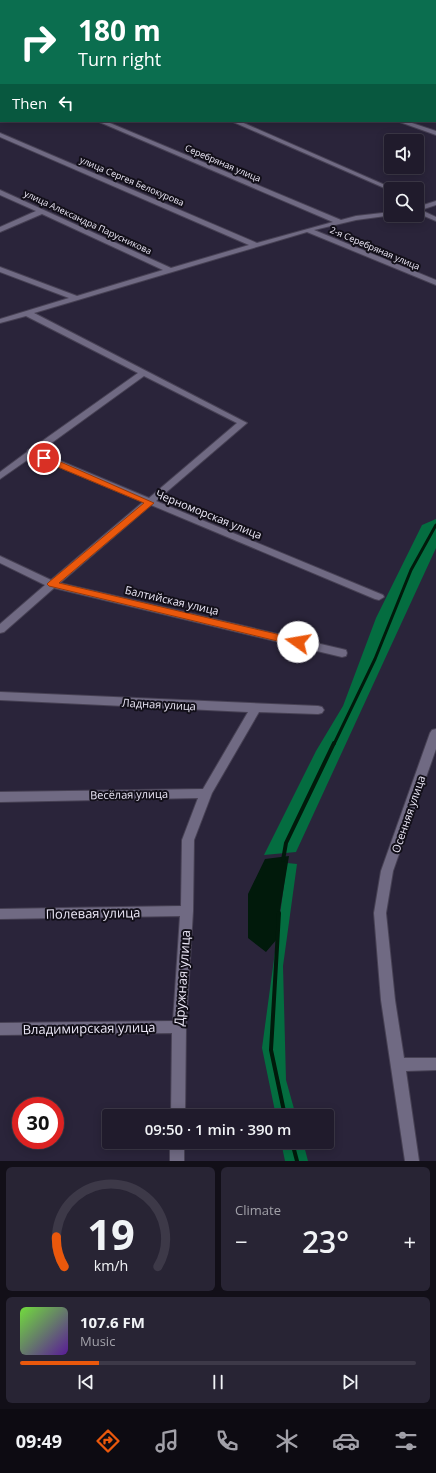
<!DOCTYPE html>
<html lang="en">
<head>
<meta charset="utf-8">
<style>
  :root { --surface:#201b2c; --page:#282434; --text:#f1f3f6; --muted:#a2a1a9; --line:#3d3948; --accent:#ea580c }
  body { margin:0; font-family:"Open Sans",sans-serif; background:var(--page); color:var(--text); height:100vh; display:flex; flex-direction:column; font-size:15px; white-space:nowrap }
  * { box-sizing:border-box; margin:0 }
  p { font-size:13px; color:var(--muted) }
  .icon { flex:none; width:22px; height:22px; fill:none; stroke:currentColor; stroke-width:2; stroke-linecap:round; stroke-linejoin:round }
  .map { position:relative; height:1161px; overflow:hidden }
  .details { display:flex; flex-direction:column; gap:6px; padding:6px; background:#120f18; flex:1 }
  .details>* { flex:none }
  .hud { position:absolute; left:0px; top:0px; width:436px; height:122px; box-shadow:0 2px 10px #0003,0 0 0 1px var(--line); background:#0b6e4f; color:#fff; overflow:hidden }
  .tools { position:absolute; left:384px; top:134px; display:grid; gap:8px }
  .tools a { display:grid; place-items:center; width:40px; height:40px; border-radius:4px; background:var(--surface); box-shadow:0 2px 10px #0003,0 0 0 1px var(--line); font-size:20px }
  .speed { position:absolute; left:12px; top:1097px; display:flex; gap:8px; font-size:20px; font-weight:700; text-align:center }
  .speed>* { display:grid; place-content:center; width:52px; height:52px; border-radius:50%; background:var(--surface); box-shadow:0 2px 10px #0003,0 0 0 1px var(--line); line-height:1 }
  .speed .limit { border:6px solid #d22; background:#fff; color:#111 }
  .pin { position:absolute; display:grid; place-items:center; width:34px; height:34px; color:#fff; margin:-17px; border:2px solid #fff; border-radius:50%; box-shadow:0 1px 4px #0007 }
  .me { position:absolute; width:44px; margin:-22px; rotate:283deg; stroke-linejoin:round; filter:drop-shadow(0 0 3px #0008) }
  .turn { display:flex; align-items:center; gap:14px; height:84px; padding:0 12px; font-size:18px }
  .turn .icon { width:52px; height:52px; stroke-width:2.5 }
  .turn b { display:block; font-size:28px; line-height:34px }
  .then { display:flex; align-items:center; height:38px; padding:0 12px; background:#0003; gap:8px; font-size:15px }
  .big { font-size:30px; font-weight:600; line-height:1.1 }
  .details .tile { flex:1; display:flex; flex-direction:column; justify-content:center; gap:6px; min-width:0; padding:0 14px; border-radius:6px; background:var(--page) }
  .details .dial { align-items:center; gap:0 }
  .dial svg { height:104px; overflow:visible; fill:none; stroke:var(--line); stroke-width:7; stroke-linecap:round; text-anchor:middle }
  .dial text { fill:var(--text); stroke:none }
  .song { display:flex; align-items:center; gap:12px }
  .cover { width:48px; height:48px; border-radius:6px; background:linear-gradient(135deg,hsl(100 70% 55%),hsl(270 70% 35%)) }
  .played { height:4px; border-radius:2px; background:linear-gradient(90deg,var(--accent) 20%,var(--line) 20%) }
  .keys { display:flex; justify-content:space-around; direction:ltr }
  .heat { display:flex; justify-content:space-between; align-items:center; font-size:22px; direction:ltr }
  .details .tiles { flex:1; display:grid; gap:6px; grid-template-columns:1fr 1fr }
  .tile:last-child { grid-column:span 2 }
  .trip { position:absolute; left:102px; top:1109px; width:232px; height:40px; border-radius:4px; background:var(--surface); box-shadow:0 2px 10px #0003,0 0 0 1px var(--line); font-weight:600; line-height:40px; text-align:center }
  .dock { display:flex; height:64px; justify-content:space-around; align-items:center; background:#0d0b12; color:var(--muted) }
  .dock .icon { width:28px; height:28px }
  .dock .selected { color:var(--accent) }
  .dock b { font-size:18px; color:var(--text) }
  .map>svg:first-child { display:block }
  .forest { fill:#046d40 }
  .water { fill:#011a0b }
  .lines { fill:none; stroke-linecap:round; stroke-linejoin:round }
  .stream-far1 { stroke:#011a0b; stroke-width:3 }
  .stream { stroke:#011a0b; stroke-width:4 }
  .river { fill:#011a0b; fill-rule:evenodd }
  .minor-casing { stroke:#474154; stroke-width:2 }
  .minor { fill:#706a83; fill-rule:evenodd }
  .route { fill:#ea580c; stroke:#983908 }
  .labels { text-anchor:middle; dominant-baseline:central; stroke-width:4; stroke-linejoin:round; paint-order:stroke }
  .far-street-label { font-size:9px; fill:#ebe7f6; stroke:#120f19 }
  .street-label { font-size:11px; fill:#ebe7f6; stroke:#120f19 }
  .near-street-label { font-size:13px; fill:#ebe7f6; stroke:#120f19 }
</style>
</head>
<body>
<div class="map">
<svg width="436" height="1161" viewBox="0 0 436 1161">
  <rect width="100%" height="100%" fill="#2a243a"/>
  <path class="forest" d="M436,519V548L296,852L264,855L316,751L343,706L376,618L422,525Z
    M287,863L297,864L283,966L286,1080L296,1116H276L262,1048Z
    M281,1142H303L308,1161H285Z"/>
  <path class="water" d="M289,856L279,916L277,939L266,952L248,938V894L265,859Z"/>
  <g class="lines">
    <path class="stream-far1" d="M334,744L375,659L411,570L436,525"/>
    <path class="stream" d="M283,860L286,843L334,743
      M279,913L271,1050L285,1116
      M292,1142L297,1161"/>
    <path class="river" d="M332,0H340V1H332Z
      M435,20H436V26H435Z"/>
    <g class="minor-casing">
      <path id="minor" d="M43,0H51L52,1H44Z
        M202,0H210L211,1H203Z
        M234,0H241L233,1Z
        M0,52H1V56H0Z
        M0,74L1,75V79L0,78Z
        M435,81H436V85H435Z
        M97,121H105L341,220L356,216L391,212V215H393L356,220L314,230L436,280V285L307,232L34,313L247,423L156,501L383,595L384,597L379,600L375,599L151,505L60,583L342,649L346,650L347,653L346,656L342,657L54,588L4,632L0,633V624L45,585L0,563V556L51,580L143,502L33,456L0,479V472L27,452L28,450L31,449L138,373L26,316L0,323V319L69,298L0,272V267L77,296L163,270L42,214L0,232V227L36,211L0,195V190L171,268L249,245L0,137V133L257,243L333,222ZM144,376L237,423L149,498L39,452Z
        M231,121H239L394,189L389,190Z
        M397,121H406L436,131V135Z
        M436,201V205L421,210L436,217V221L417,213V207Z
        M0,692L318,706L322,707L324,710L322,713L318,714L259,712L212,793L194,840L193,911L186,1027L185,1116H171L172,1033L0,1035V1023L173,1021L180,916L0,919V909L181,906L182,840L198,798L0,802V792L203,789L248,712L0,700Z
        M436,729V749L393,871L386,913L395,1000L404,1058H436V1070L406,1071L419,1161H405L381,1000L374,913L381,871L430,733L432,730Z
        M170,1142H184V1161H170Z"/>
    </g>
    <use href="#minor" class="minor"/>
  </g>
  <path class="route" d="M41,456H47L154,503L59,583L298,639L302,640L303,642L302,645L298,646L49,586L47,584L49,582L144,503L41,460Z"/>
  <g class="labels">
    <g class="far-street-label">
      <text transform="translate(223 163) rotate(23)">Серебряная улица</text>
      <text transform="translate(132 181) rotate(23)">улица Сергея Белокурова</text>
      <text transform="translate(88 222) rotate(25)">улица Александра Парусникова</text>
      <text transform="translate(375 248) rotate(23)">2-я Серебряная улица</text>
    </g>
    <g class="street-label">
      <text transform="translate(209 514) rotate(22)">Черноморская улица</text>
      <text transform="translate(172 600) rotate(13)">Балтийская улица</text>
      <text transform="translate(159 704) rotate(3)">Ладная улица</text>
      <text transform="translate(129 794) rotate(-1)">Весёлая улица</text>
      <text transform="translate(408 814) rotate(-71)">Осенняя улица</text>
    </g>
    <g class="near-street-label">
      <text transform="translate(93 913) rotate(-1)">Полевая улица</text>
      <text transform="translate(182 978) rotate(-86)">Дружная улица</text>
      <text transform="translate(89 1028) rotate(-1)">Владимирская улица</text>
    </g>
  </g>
</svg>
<div class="tools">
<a><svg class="icon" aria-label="sound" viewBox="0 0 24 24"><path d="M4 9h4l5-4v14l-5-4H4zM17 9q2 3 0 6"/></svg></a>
<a><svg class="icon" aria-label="search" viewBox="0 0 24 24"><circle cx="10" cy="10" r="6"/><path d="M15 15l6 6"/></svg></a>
</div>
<div class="speed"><div class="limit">30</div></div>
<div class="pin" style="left:44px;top:458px;background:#d93025"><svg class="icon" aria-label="arrive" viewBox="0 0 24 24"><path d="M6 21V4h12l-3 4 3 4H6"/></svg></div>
<svg class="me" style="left:298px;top:642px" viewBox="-20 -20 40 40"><circle r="19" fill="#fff"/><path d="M0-13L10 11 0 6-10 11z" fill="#ea580c"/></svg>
<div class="trip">09:50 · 1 min · 390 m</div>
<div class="hud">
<div class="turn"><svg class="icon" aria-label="right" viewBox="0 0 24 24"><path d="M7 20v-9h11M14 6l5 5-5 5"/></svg><div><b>180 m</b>Turn right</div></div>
<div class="then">Then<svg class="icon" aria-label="left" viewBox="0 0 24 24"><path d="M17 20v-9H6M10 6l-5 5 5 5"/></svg></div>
</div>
</div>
<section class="details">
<div class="tiles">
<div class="tile dial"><svg viewBox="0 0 100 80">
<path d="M14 69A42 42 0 1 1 86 69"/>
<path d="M14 69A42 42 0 0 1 8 46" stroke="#ea580c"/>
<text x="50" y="56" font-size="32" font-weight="700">19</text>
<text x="50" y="72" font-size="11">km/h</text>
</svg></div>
<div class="tile"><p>Climate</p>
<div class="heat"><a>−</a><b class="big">23°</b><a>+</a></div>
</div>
<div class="tile">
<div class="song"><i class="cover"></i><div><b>107.6 FM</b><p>Music</p></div></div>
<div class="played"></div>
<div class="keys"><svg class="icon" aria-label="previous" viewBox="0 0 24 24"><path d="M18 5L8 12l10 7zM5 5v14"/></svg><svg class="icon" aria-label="pause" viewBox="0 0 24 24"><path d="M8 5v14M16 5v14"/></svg><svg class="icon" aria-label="next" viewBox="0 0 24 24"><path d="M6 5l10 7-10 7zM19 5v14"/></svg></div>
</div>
</div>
</section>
<nav class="dock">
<b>09:49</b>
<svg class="icon selected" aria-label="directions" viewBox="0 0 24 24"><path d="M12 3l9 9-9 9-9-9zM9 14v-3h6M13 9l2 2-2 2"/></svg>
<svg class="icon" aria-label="music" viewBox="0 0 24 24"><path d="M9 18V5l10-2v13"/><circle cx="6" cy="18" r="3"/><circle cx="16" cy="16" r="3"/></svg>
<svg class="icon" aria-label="phone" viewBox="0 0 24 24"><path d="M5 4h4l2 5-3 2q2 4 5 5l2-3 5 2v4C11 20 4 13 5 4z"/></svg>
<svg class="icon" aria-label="climate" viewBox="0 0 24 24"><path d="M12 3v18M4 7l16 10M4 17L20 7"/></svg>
<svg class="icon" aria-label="car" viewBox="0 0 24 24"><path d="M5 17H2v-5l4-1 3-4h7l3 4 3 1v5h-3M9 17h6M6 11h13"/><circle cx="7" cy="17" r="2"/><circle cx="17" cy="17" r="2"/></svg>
<svg class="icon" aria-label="filters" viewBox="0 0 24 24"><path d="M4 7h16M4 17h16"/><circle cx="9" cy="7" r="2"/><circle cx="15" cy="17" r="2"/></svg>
</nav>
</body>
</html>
